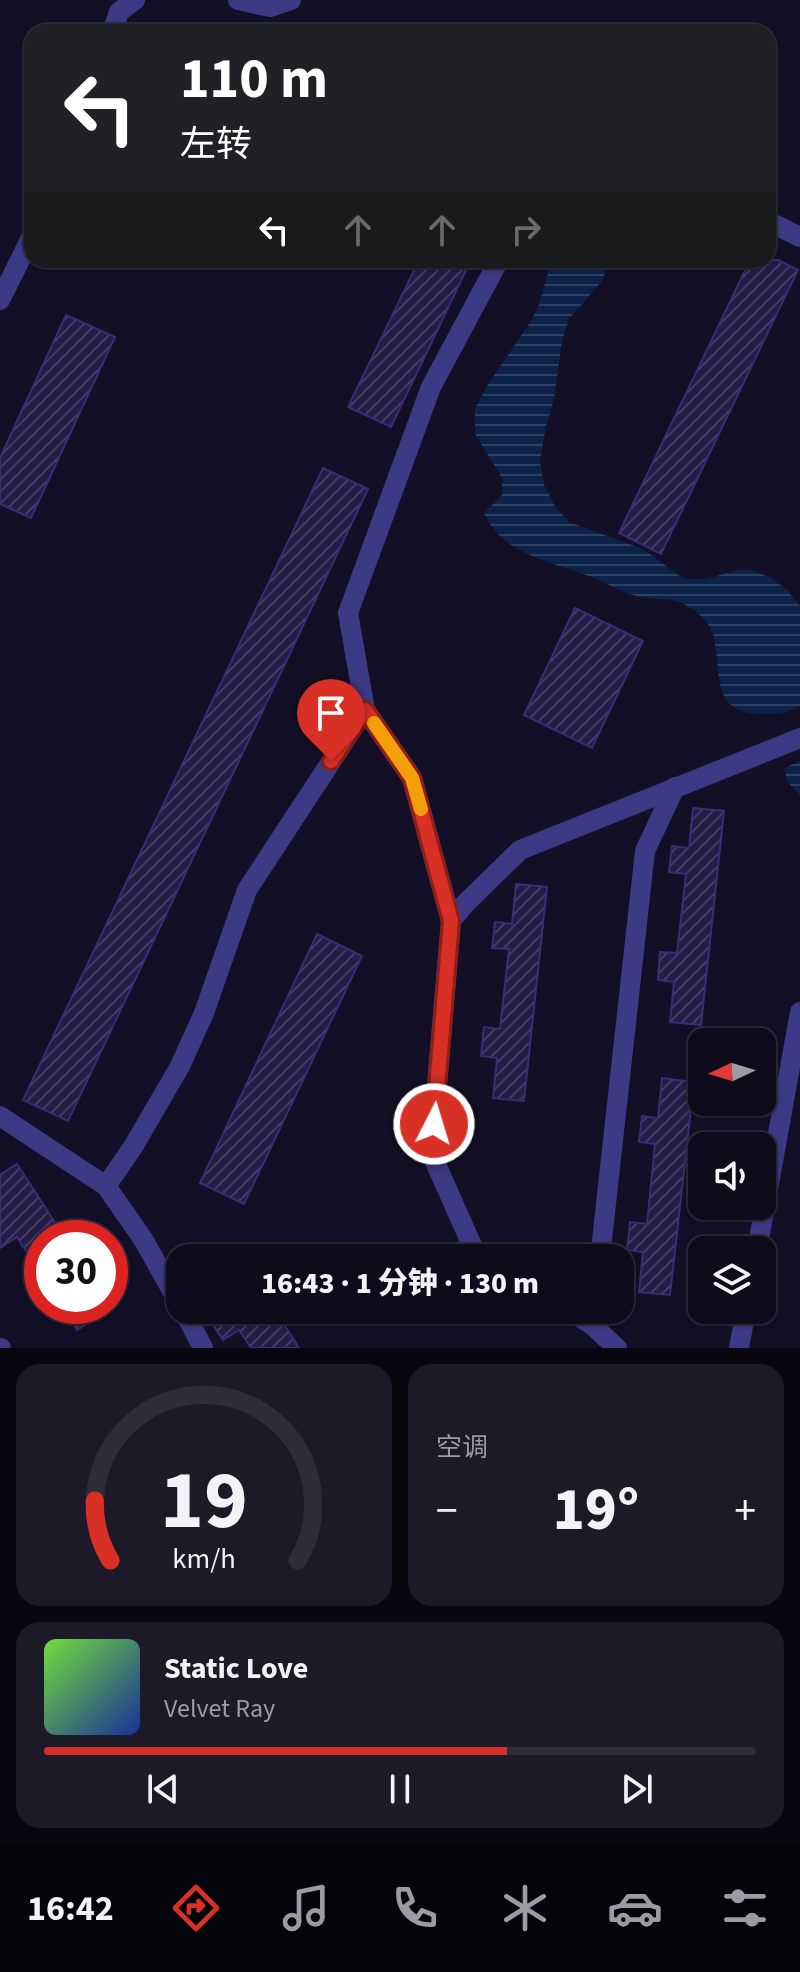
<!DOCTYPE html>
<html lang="zh">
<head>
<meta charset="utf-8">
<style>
  :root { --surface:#0e0b1c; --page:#1c1929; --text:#f1f3f6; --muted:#9b9ba3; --line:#2e2b3b; --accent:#d93025 }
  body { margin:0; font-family:"Source Sans 3","Noto Sans SC",sans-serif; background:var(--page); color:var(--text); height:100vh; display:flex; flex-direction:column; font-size:30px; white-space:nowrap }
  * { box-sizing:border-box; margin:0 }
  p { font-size:26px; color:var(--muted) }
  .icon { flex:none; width:44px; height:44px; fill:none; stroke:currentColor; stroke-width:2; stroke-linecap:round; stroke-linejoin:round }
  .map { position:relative; height:1348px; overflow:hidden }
  .details { display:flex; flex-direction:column; gap:16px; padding:16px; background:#08060f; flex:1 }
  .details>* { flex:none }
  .banner { position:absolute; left:24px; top:24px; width:752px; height:244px; border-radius:24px; box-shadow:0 2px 6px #0004,0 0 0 2px var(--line); background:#202124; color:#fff; overflow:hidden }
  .needle { width:52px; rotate:266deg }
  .fabs { position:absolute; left:688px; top:1028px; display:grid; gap:16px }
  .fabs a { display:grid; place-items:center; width:88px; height:88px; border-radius:16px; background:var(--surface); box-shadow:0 2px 6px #0004,0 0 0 2px var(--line); font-size:40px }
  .speed { position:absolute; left:24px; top:1220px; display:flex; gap:16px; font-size:40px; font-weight:700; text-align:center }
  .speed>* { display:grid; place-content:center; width:104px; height:104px; border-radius:50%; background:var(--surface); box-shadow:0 2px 6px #0004,0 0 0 2px var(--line); line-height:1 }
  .speed .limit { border:12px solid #d22; background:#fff; color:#111 }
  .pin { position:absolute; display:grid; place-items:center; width:68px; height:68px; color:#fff; margin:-82px -34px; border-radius:50% 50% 50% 0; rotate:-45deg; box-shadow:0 0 8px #0007 }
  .pin .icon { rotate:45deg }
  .me { position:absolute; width:88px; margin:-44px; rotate:5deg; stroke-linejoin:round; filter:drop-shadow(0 0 6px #0008) }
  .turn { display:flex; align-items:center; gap:28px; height:168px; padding:0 24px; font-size:36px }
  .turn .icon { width:104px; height:104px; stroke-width:2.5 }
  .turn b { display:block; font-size:56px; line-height:68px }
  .lanes { display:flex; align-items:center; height:76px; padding:0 24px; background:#0003; justify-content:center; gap:40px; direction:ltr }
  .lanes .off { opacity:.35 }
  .big { font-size:60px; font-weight:800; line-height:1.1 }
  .details .widget { flex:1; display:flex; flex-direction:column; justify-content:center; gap:12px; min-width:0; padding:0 28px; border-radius:24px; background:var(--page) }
  .details .dial { align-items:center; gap:0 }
  .dial svg { height:208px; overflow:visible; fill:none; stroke:var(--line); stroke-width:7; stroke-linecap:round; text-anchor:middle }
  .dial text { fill:var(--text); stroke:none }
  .song { display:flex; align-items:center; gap:24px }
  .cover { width:96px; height:96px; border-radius:12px; background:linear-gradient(135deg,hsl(100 70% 55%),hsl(230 70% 35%)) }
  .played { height:8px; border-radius:4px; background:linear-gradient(90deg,var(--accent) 65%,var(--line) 65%) }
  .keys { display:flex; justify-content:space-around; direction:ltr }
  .heat { display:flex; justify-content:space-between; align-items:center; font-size:44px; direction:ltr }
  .details .tiles { flex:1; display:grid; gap:16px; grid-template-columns:1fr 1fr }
  .widget:last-child { grid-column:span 2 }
  .trip { position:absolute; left:166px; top:1244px; width:468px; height:80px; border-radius:24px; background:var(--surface); box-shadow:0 2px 6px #0004,0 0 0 2px var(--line); font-weight:800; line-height:80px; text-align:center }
  .tabs { display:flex; height:128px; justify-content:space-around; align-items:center; background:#06040b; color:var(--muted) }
  .tabs .icon { width:56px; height:56px }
  .tabs .current { color:var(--accent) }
  .tabs b { font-size:36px; color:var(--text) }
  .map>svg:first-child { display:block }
  .water { fill:url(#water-rules) }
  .building { fill:url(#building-hatch); stroke:#3b2d73; stroke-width:2 }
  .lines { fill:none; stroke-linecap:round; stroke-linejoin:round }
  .minor { stroke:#3d3a85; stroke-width:20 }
  .route-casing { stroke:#8d1f18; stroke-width:20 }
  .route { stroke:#d93025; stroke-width:14 }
  .slow { stroke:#f59e0b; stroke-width:14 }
</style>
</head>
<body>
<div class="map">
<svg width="800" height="1348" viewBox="0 0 800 1348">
  <defs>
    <pattern id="water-rules" width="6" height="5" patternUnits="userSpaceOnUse" patternTransform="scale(2)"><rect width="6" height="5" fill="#0c2248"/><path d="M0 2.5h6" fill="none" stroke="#2f4163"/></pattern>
    <pattern id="building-hatch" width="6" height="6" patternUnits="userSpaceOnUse" patternTransform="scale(2)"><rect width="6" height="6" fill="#241b47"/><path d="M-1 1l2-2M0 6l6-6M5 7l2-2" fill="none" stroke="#433b63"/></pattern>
  </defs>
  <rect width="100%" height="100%" fill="#130f26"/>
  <path class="water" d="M552,260H608L603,280L569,319L562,341L554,399L546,427L540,461L544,485L555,506L569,522L643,549L684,579H707L740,569L752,570L771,578L787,590L800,606V706C789,713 777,714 765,714C708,715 723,672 713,635C710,622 696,610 684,604C671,597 651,600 636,596C621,592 606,583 591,577C553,562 502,555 484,513L502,495V478L475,434V409L487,386L531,321L538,307Z
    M800,761V795L787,781L784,768Z"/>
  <path class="building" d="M419,260H471L391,427L348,407Z
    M750,260H778L798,270L661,554L619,533Z
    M66,315L115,337L31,518L0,504V458Z
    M323,468L368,489L68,1121L23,1100Z
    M575,608L643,641L592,748L524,715Z
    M693,808L724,811L701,1025L670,1022L674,982L658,980L660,952L677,953L686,874L669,872L672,846L689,848Z
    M516,884L547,887L524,1101L493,1098L497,1058L481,1056L484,1027L500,1029L509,949L492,948L495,922L512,924Z
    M317,934L362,956L244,1204L200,1183Z
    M662,1078L694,1082L670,1295L639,1292L643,1252L627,1250L630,1222L647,1224L655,1144L639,1142L642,1116L658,1118Z
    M17,1164L65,1238H42V1276L17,1237L0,1248V1175Z
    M62,1306H114L77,1330Z
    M203,1310H275L299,1348H251L239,1330L223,1340Z"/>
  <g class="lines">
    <path class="minor" d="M238,0L270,7L291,0
      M112,32L119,12L135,0
      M768,221L800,237
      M0,300L32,236
      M451,921L463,906L520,850L800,738
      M0,1116L106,1186L143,1239L180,1305
      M106,1186L133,1147L180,1066L204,1013L247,890L365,710
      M757,1250L800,1012
      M485,1258L475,1252L431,1153L451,921L412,778L365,710L348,613L431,387L499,260
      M600,1258L645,851L675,787
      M183,1310L203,1348
      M568,1310L592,1325L617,1348
      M0,1348H1
      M739,1348L746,1310"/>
  </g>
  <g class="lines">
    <g class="route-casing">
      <path id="route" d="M331,761L365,710L412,778L451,921L434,1124"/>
    </g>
    <use href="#route" class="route"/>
    <path class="slow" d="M374,723L412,778L421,809"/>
  </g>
</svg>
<div class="fabs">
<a><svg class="needle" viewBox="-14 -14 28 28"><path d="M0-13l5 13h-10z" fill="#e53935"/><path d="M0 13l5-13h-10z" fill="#9b9ba3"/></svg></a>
<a><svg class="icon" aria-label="sound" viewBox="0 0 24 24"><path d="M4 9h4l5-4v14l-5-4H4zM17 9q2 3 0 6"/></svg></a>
<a><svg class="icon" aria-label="layers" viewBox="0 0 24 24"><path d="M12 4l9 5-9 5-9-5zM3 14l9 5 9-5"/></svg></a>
</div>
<div class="speed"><div class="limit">30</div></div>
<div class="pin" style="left:331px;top:761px;background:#d93025"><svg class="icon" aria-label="arrive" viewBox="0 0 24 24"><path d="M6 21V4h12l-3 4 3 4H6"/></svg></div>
<svg class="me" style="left:434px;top:1124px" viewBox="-20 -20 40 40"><circle r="17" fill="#d93025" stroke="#fff" stroke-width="3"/><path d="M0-11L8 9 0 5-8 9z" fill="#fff"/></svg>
<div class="trip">16:43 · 1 分钟 · 130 m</div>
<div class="banner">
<div class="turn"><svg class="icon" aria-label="left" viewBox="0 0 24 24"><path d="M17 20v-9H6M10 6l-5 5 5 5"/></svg><div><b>110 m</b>左转</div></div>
<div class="lanes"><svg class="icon" aria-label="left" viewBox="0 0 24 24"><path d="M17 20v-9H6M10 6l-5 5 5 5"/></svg><svg class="icon off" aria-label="ahead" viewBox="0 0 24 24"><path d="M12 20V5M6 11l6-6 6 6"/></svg><svg class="icon off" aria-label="ahead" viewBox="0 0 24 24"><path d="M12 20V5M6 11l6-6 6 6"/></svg><svg class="icon off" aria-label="right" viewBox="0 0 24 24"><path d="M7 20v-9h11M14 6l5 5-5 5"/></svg></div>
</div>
</div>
<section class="details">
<div class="tiles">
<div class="widget dial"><svg viewBox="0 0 100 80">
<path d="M14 69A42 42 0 1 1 86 69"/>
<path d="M14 69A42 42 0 0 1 8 46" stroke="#d93025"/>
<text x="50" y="56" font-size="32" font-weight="700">19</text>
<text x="50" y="72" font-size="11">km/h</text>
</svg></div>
<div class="widget"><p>空调</p>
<div class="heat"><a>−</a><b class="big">19°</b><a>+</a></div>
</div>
<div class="widget">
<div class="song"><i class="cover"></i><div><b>Static Love</b><p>Velvet Ray</p></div></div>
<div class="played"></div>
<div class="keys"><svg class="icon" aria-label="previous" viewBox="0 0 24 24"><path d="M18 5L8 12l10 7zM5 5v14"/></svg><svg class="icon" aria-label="pause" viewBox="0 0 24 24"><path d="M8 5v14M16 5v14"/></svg><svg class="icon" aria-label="next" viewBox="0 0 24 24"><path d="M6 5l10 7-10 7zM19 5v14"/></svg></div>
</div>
</div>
</section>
<nav class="tabs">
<b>16:42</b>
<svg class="icon current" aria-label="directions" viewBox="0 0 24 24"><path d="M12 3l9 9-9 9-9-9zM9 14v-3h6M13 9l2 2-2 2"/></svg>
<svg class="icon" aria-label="music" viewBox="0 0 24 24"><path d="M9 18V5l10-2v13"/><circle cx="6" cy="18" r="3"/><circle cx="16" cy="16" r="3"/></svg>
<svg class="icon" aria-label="phone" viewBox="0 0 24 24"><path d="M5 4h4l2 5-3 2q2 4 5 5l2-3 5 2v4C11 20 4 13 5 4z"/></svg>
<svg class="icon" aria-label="climate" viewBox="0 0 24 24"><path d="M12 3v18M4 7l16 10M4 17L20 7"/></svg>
<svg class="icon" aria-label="car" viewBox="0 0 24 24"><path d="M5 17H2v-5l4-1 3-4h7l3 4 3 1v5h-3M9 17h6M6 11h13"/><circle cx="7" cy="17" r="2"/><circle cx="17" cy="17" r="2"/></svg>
<svg class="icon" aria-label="filters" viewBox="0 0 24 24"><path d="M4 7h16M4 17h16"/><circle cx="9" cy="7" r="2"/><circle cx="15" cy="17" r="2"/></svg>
</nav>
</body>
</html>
